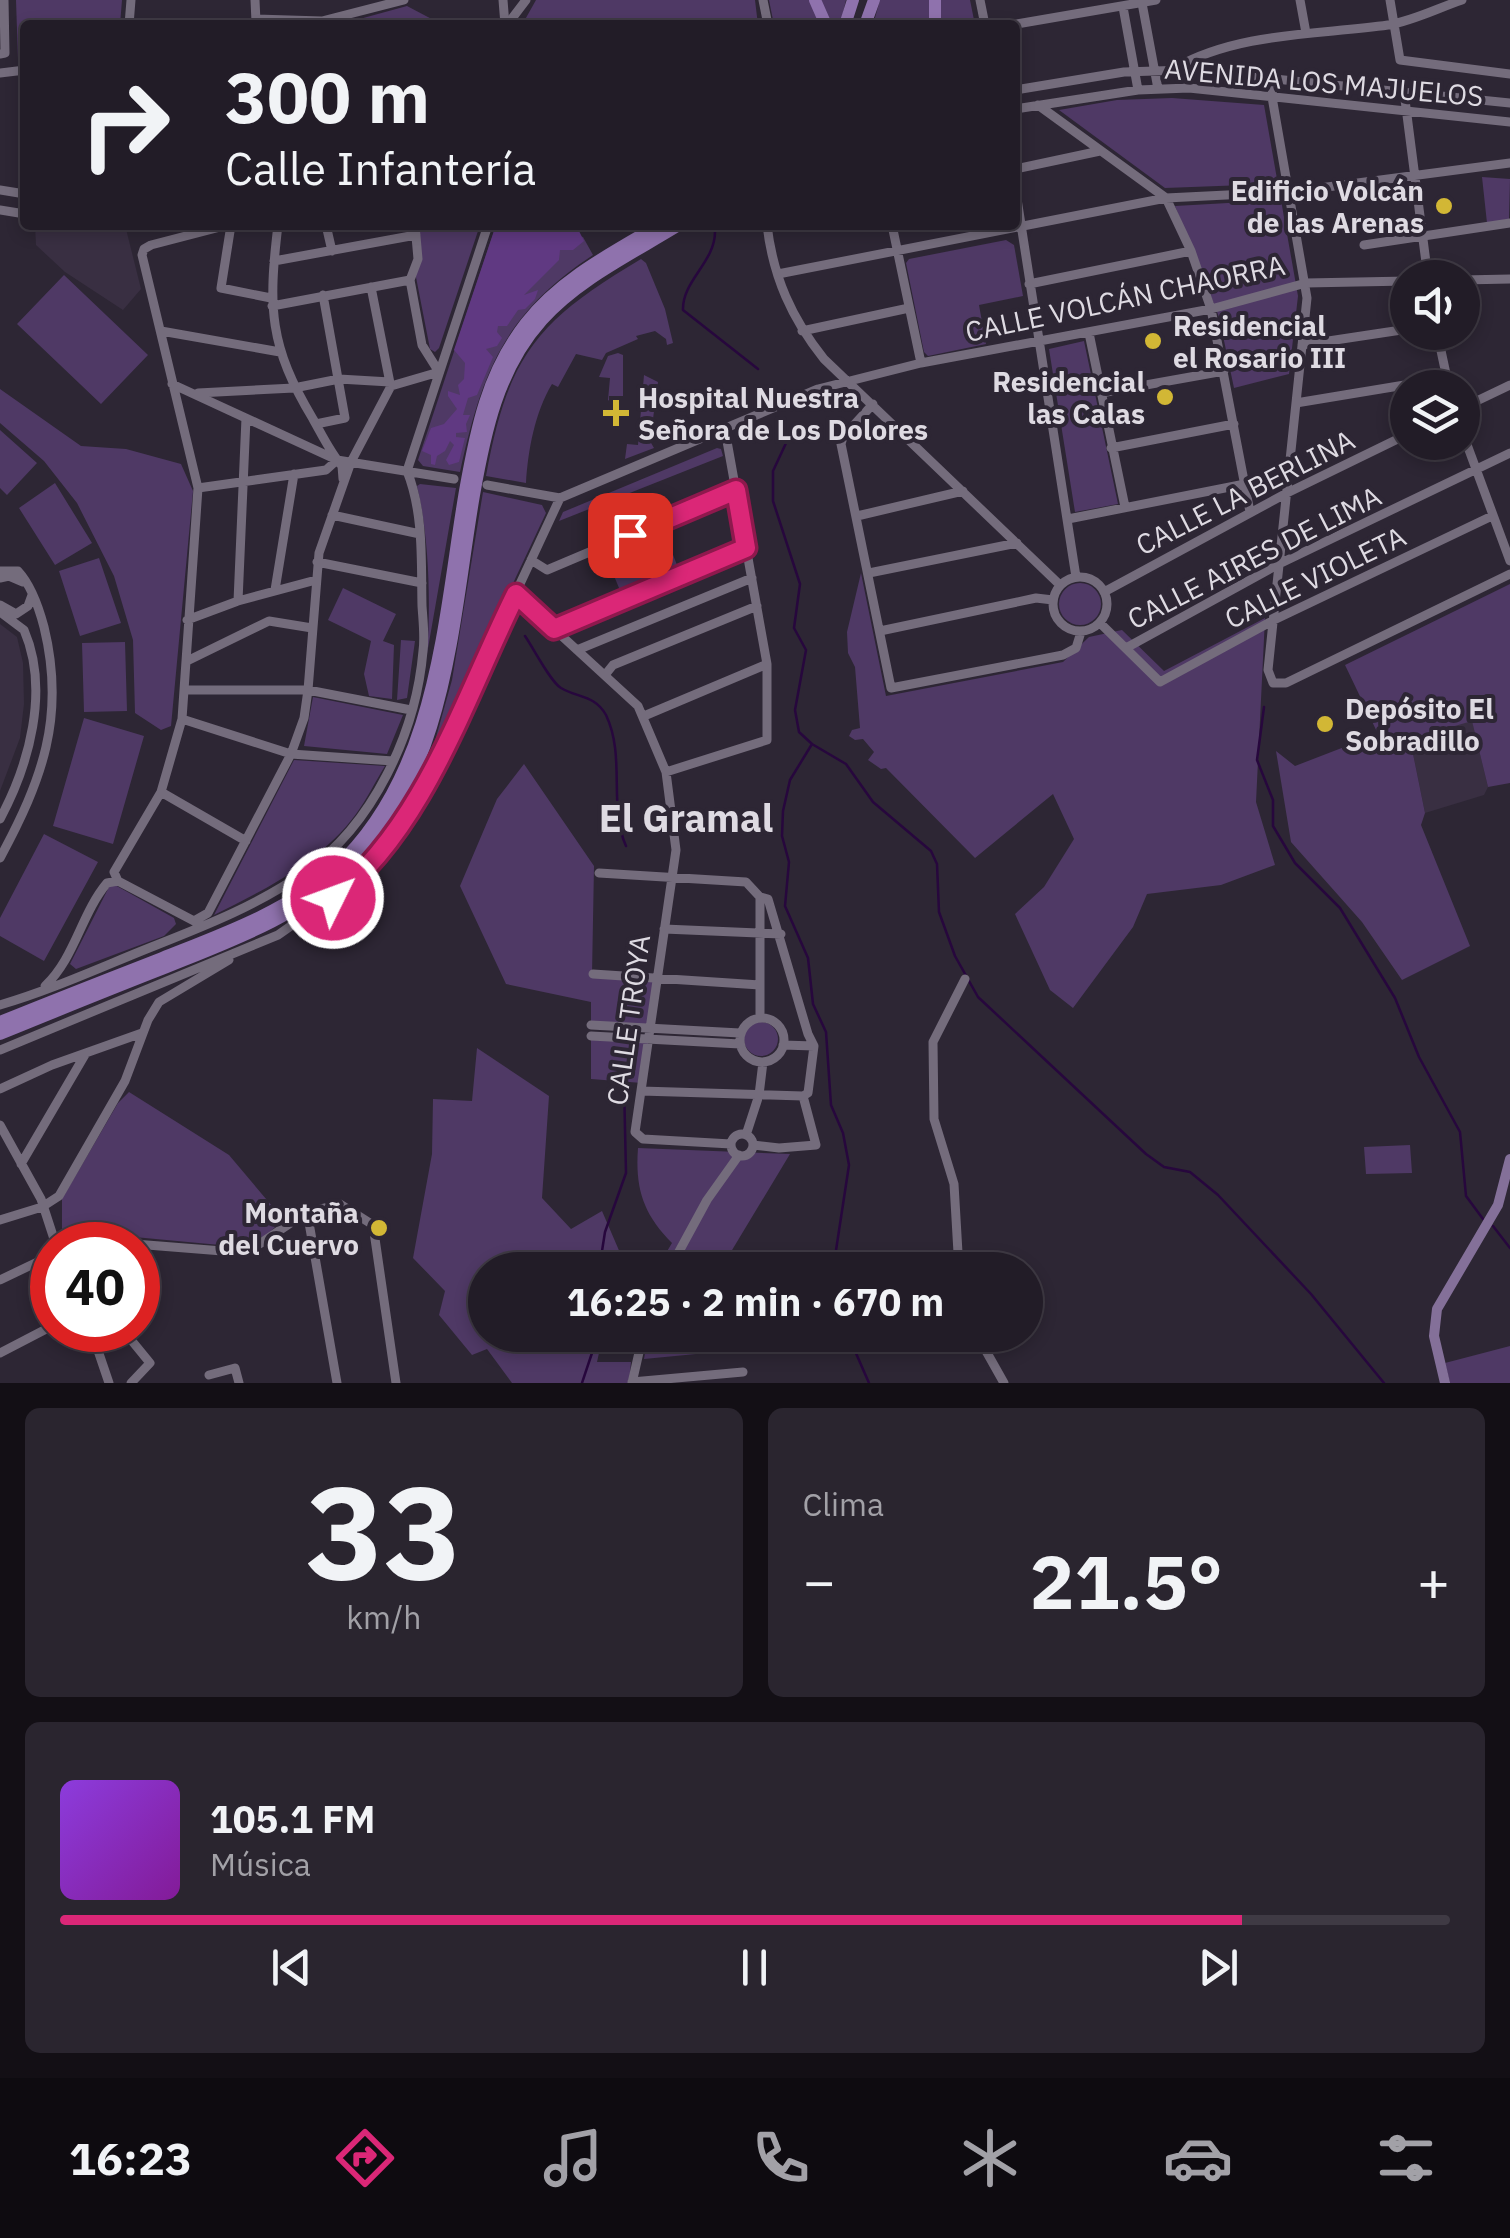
<!DOCTYPE html>
<html lang="es">
<head>
<meta charset="utf-8">
<style>
  :root { --surface:#221c27; --page:#2a252f; --text:#f1f3f6; --muted:#a2a1a7; --line:#3f3a44; --accent:#db2777 }
  body { margin:0; font-family:"IBM Plex Sans",sans-serif; background:var(--page); color:var(--text); height:100vh; display:flex; flex-direction:column; font-size:38px; white-space:nowrap }
  * { box-sizing:border-box; margin:0 }
  p { font-size:32px; color:var(--muted) }
  .icon { flex:none; width:55px; height:55px; fill:none; stroke:currentColor; stroke-width:2; stroke-linecap:round; stroke-linejoin:round }
  .map { position:relative; height:1383px; overflow:hidden }
  .panel { display:flex; flex-direction:column; gap:25px; padding:25px; background:#130f15; flex:1 }
  .panel>* { flex:none }
  .top-card { position:absolute; left:20px; top:20px; width:1000px; height:210px; border-radius:10px; box-shadow:0 5px 15px #0003,0 0 0 2px var(--line); background:#221c27; color:var(--text); overflow:hidden }
  .buttons { position:absolute; left:1390px; top:260px; display:grid; gap:20px }
  .buttons a { display:grid; place-items:center; width:90px; height:90px; border-radius:50%; background:var(--surface); box-shadow:0 5px 15px #0003,0 0 0 2px var(--line); font-size:50px }
  .speed { position:absolute; left:30px; top:1222px; display:flex; gap:20px; font-size:50px; font-weight:700; text-align:center }
  .speed>* { display:grid; place-content:center; width:130px; height:130px; border-radius:50%; background:var(--surface); box-shadow:0 5px 15px #0003,0 0 0 2px var(--line); line-height:1 }
  .speed .limit { border:15px solid #d22; background:#fff; color:#111 }
  .pin { position:absolute; display:grid; place-items:center; width:85px; height:85px; color:#fff; margin:-42px; border-radius:20px; box-shadow:0 5px 15px #0006 }
  .me { position:absolute; width:110px; margin:-55px; rotate:48deg; stroke-linejoin:round; filter:drop-shadow(0 0 8px #0008) }
  .turn { display:flex; align-items:center; gap:35px; height:210px; padding:0 40px; font-size:45px }
  .turn .icon { width:130px; height:130px; stroke-width:2.5 }
  .turn b { display:block; font-size:70px; line-height:85px }
  .big { font-size:75px; font-weight:800; line-height:1.1 }
  .panel .card { flex:1; display:flex; flex-direction:column; justify-content:center; gap:15px; min-width:0; padding:0 35px; border-radius:15px; background:var(--page) }
  .panel .dial { align-items:center; gap:0 }
  .dial b { font-size:130px; line-height:1 }
  .song { display:flex; align-items:center; gap:30px }
  .cover { width:120px; height:120px; border-radius:15px; background:linear-gradient(135deg,hsl(270 70% 55%),hsl(290 70% 35%)) }
  .played { height:10px; border-radius:5px; background:linear-gradient(90deg,var(--accent) 85%,var(--line) 85%) }
  .keys { display:flex; justify-content:space-around; direction:ltr }
  .heat { display:flex; justify-content:space-between; align-items:center; font-size:55px; direction:ltr }
  .panel .tiles { flex:1; display:grid; gap:25px; grid-template-columns:1fr 1fr }
  .card:last-child { grid-column:span 2 }
  .trip { position:absolute; left:468px; top:1252px; width:575px; height:100px; border-radius:50px; background:var(--surface); box-shadow:0 5px 15px #0003,0 0 0 2px var(--line); font-weight:800; line-height:100px; text-align:center }
  .menu { display:flex; height:160px; justify-content:space-around; align-items:center; background:#0e0b10; color:var(--muted) }
  .menu .icon { width:70px; height:70px }
  .menu .on { color:var(--accent) }
  .menu b { font-size:45px; color:var(--text) }
  .map>svg:first-child { display:block }
  .built { fill:#392f42 }
  .green { fill:#4f3965 }
  .forest { fill:#603982 }
  .lines { fill:none; stroke-linecap:round; stroke-linejoin:round }
  .stream { stroke:#27073d; stroke-width:2.5 }
  .minor { stroke:#746c7c; stroke-width:9 }
  .major { stroke:#847099; stroke-width:10 }
  .highway { stroke:#8f72ad; stroke-width:12 }
  .route-casing { stroke:#8e194d; stroke-width:25 }
  .route { stroke:#db2777; stroke-width:18 }
  .poi-dot { fill:#d2b735; stroke:#2d2634; stroke-width:4 }
  .labels { text-anchor:middle; dominant-baseline:central; stroke-width:8; stroke-linejoin:round; paint-order:stroke }
  .street-label { font-size:28px; fill:#dedae2; stroke:#2d2634 }
  .poi-label { font-size:28px; font-weight:bold; fill:#dedae2; stroke:#2d2634; text-anchor:end }
  .district-label { font-size:38px; font-weight:bold; fill:#dedae2; stroke:#2d2634 }
</style>
</head>
<body>
<div class="map">
<svg width="1510" height="1383" viewBox="0 0 1510 1383">
  <rect width="100%" height="100%" fill="#2d2634"/>
  <path class="built" d="M35,225H125L141,289L123,310L65,272L36,245Z
    M0,624L17,637L23,663L24,704L20,738L0,791Z
    M1472,720L1488,787L1484,795L1425,813L1410,739Z"/>
  <path class="green" d="M16,0H122L120,25H25V60H18Z
    M536,0H755L758,25H522Z
    M769,0H846L840,25H774Z
    M880,0H970L975,25H873Z
    M407,6L443,25H357L356,20Z
    M1172,98L1264,105L1277,179L1274,184L1165,188L1059,110L1117,100Z
    M1482,177L1510,179L1509,219L1487,223Z
    M1281,200L1298,296L1289,374L1234,388L1219,317L1175,206Z
    M419,225H480L439,348L435,352L430,349L415,272L421,259Z
    M496,225H576L579,236L583,237L593,255C504,314 482,372 460,472L423,466L418,460Z
    M1006,240L1014,245L1023,296L979,305L986,344L928,356L924,352L906,263L909,259Z
    M641,259L646,263L665,309L673,343L667,345L666,339L655,331L636,336L638,339L606,353L602,360L576,354L558,387L552,384C535,412 528,450 526,483L486,476C508,355 537,321 641,259Z
    M64,275L148,355L101,404L17,324Z
    M1084,341L1118,504L1075,512L1049,349Z
    M618,353L623,355V397L611,402L608,400L610,378L599,377L608,356Z
    M644,375L658,382L650,441L654,448L625,459L627,444L638,445Z
    M0,389L81,446L126,449L181,464L193,491L171,726L161,730L135,713L133,640L114,576L77,503L44,461L0,423Z
    M0,430L37,463L7,495L0,488Z
    M717,448L721,449L723,456L559,521L563,512Z
    M55,483L92,543L55,565L19,508Z
    M420,484L456,488L427,654C431,603 429,536 417,486Z
    M483,492L542,505L546,513L440,739L443,740L431,766H428L452,680Z
    M660,522L681,575L624,600L602,547Z
    M99,558L121,623L80,636L59,571Z
    M861,573L886,696L1063,662L1089,637L1122,630L1164,671L1265,618L1256,802L1275,865L1221,885L1147,894L1133,927L1073,1008L1050,990L1015,914L1044,887L1074,839L1053,794L975,858L886,768L881,769L868,760L874,752L863,739L855,740L849,736L852,730L860,728L855,667L848,653L847,632Z
    M1059 604a21 21 0 1 1 42 0a21 21 0 1 1-42 0Z
    M1510,584V783L1488,787L1472,721L1410,739L1425,813L1421,825L1470,946L1402,980L1362,922L1291,842L1276,751L1295,766L1378,734L1345,665Z
    M343,588L396,614L383,641L394,645L392,699L369,696L364,674L371,641L328,620Z
    M401,640L415,641L407,698L397,700Z
    M125,642L127,711L84,712L82,643Z
    M313,697L403,715L387,754L304,746Z
    M84,718L144,736L113,844L53,826Z
    M294,760L385,766C375,782 367,799 356,814C321,862 266,889 214,915Z
    M524,764L594,866L592,974L657,978L650,1028L591,1025V1002L506,984L460,886L497,799Z
    M44,834L98,862L44,961L0,936V918Z
    M115,885L174,918L176,924L164,936L76,969L70,964L109,887Z
    M744 1039a17 17 0 1 1 34 0a17 17 0 1 1-34 0Z
    M591,1036L649,1039L642,1083L591,1079Z
    M477,1048L549,1096L542,1198L571,1229L602,1211L624,1262L660,1263L672,1243C643,1214 635,1188 638,1148L790,1154L720,1270H485V1335H603L597,1362H631L629,1383H512L487,1349L472,1355L439,1315L445,1291L413,1258L432,1154L433,1099L472,1101Z
    M129,1092L229,1155L283,1219L267,1235L248,1243L220,1245L102,1234L71,1240L62,1232V1199L118,1103Z
    M1410,1145L1412,1173L1366,1174L1364,1147Z
    M648,1335H700L696,1354L644,1359Z
    M1510,1346V1383H1450L1445,1363Z"/>
  <path class="forest" d="M496,225H576L584,241L573,250H560L559,260L524,295L538,290L535,299L525,309L518,310L507,326H498L497,332L502,338L497,346L486,349L493,357L477,395L468,398L463,415H470L466,424L467,432L456,433V437L465,438L459,462L449,465L446,460L454,445L450,441L445,451L437,456L435,465L431,464V455L422,451L431,428L444,424L457,409L448,396V391L460,395L458,385L464,379L465,363L454,350Z"/>
  <g class="lines">
    <path class="stream" d="M715,232C715,262 682,281 683,310L758,369
      M787,441L773,471V501L800,584L794,628L806,650L795,710L799,732L812,744L846,764L873,802L931,851L937,864L939,912L955,956L978,997L1146,1154L1164,1167L1190,1172L1218,1195L1311,1294L1384,1383
      M525,636C534,649 550,681 561,688C578,698 595,695 606,715C626,757 608,805 626,846
      M1264,707L1257,760L1273,800V826L1295,863L1340,908L1395,998L1419,1057L1460,1132L1466,1196L1483,1219
      M812,744L790,780L783,811L782,836L789,862L785,906L808,958L813,1004L826,1032L831,1105L843,1133L849,1165L833,1270
      M1493,1226L1510,1248
      M599,1270L605,1232L626,1173L624,1084
      M848,1335L869,1383
      M582,1383L594,1347V1335"/>
    <path class="minor" d="M255,0L256,22
      M503,0L505,25
      M763,0L768,25
      M980,0L985,25
      M1300,0L1306,33
      M1390,0L1400,60L1510,74
      M1142,3L1158,89
      M1123,7L1138,90
      M256,19L322,21L404,0
      M129,25L131,0
      M507,25L526,0
      M1011,25L1156,0
      M0,54L5,53L4,0
      M1175,68C1239,32 1317,35 1388,25C1413,21 1438,8 1462,0
      M0,73L25,70
      M1274,77L1272,97L1307,298L1268,670L1273,683H1286L1510,574
      M1015,90L1124,72L1186,70L1510,103
      M1404,92L1428,278
      M1038,105L1166,198L1191,251L1211,309L1250,512
      M1015,109L1138,90L1189,88L1510,122
      M1015,169L1100,151
      M1015,186L1076,577
      M0,190L25,194
      M0,210L25,214
      M231,225L221,288L271,298
      M278,225C268,308 269,346 313,419C322,435 330,452 342,466L343,479
      M326,225L332,251
      M767,225C773,277 792,319 824,359L1060,585
      M892,225L921,363
      M1364,245L1510,223
      M274,261L416,235
      M778,274L1166,198L1289,192L1510,163
      M1462,280L1510,279
      M1029,284L1191,251
      M371,287L390,383
      M272,306L410,280
      M161,331L280,352
      M802,331L909,308
      M1437,332L1449,388
      M1089,333L1125,507
      M1302,345L1408,329
      M172,384L337,460L454,479
      M391,386L439,372L422,345L410,280L418,259L415,225
      M198,393L294,388L339,379L390,382
      M1101,393L1224,371
      M1296,403L1447,378
      M873,404L843,437L841,444L891,688L1063,655L1076,648L1081,632
      M1462,408L1510,385
      M316,424L345,418L323,295
      M1462,431L1510,561
      M1111,448L1234,424
      M487,485L560,498L818,389L921,363L1211,309L1306,283L1408,281
      M198,488L326,470L337,460
      M332,515L420,534
      M857,516L963,491
      M1068,519L1245,484
      M531,560L547,570L736,490
      M317,562L422,583
      M0,571H18C31,585 39,608 44,627C66,717 42,780 0,858
      M869,573L1017,543
      M1053 604a27 27 0 1 1 54 0a27 27 0 1 1-54 0Z
      M0,578L9,576L23,582
      M275,590L294,474
      M1104,592L1287,493L1408,434
      M516,594L638,706L666,772L676,850L635,1132L643,1139L731,1144
      M238,601L246,418
      M0,605L16,614L28,606L32,595
      M0,612L24,630C50,690 29,765 0,819
      M187,620L238,601L316,580
      M1100,623L1160,682L1274,620L1492,516
      M554,629L746,548
      M880,631L1036,598L1053,600
      M1126,648L1279,564L1510,453
      M577,650L752,578
      M187,661L269,621L312,628
      M605,675L613,665L757,606
      M185,690H308L411,710
      M644,716L767,664
      M182,719L291,754L393,761
      M666,772L767,740V664L725,430
      M161,792L246,841
      M599,873L746,882L760,897L768,899L808,1034L814,1046L808,1093L803,1096
      M118,881L114,872L161,792L182,719L198,488L142,255L144,249L151,245L228,225
      M118,881L194,921L208,913L291,754L304,718L308,690L319,553L351,462L391,386
      M664,929L781,934
      M593,974L760,985
      M45,986C75,958 81,914 107,883L118,881
      M0,1005C51,990 99,968 149,948C202,927 257,906 305,872C373,825 416,733 423,651C425,637 423,621 422,606C421,562 424,513 407,471L488,225
      M760,1018V897
      M740 1040a22 22 0 1 1 44 0a22 22 0 1 1-44 0Z
      M591,1025L740,1033
      M591,1036L740,1044
      M783,1045L814,1046
      M0,1050L278,935L355,881L391,840L424,790L560,498
      M0,1089L52,1065L142,1033
      M641,1091L803,1096
      M0,1125L41,1199L56,1245
      M731 1145a11 11 0 1 1 22 0a11 11 0 1 1-22 0Z
      M746,1135L759,1095L763,1062
      M753,1145L779,1148L816,1145L803,1096
      M21,1164L86,1053
      M308,1217L337,1383
      M0,1220L42,1207L59,1196L125,1081L148,1020L159,1002L229,960
      M77,1245L97,1241L235,1252L255,1247L292,1222L308,1217L312,1211L340,1204L373,1225L396,1383
      M669,1270L707,1200L739,1155
      M959,1270L954,1184L934,1119L933,1042L965,979
      M0,1280L52,1255
      M91,1330L109,1383
      M123,1330L150,1363L131,1383
      M981,1335L986,1351L1004,1383
      M0,1353L52,1326
      M209,1375L235,1368L239,1383
      M632,1382L743,1372
      M632,1383L643,1335"/>
    <path class="major" d="M1445,1383L1434,1336L1437,1309L1498,1205L1510,1159"/>
    <path class="highway" d="M815,0L826,25
      M935,0V25
      M845,25L853,0
      M865,25L874,0
      M0,1022C54,1000 108,979 162,958C222,934 286,912 335,868C438,773 443,620 465,491C476,429 487,373 526,323C560,279 613,252 659,225
      M0,1034C54,1012 108,990 162,969C228,942 296,919 348,869C448,772 452,623 474,495C485,432 498,369 542,320C579,279 632,254 679,225"/>
  </g>
  <g class="lines">
    <g class="route-casing">
      <path id="route" d="M333,898C424,829 466,694 516,594L554,629L746,548L736,490L630,535"/>
    </g>
    <use href="#route" class="route"/>
  </g>
  <g class="poi-dot">
    <circle cx="1444" cy="206" r="10"/>
    <circle cx="1153" cy="341" r="10"/>
    <circle cx="1165" cy="397" r="10"/>
    <path d="M611 398h10v10h10v10h-10v10h-10v-10h-10v-10h10z"/>
    <circle cx="1325" cy="724" r="10"/>
    <circle cx="379" cy="1228" r="10"/>
  </g>
  <g class="labels">
    <g class="street-label">
      <text transform="translate(1324 82) rotate(5)">AVENIDA LOS MAJUELOS</text>
      <text transform="translate(1125 298) rotate(-12)">CALLE VOLCÁN CHAORRA</text>
      <text transform="translate(1245 492) rotate(-27)">CALLE LA BERLINA</text>
      <text transform="translate(1254 557) rotate(-27)">CALLE AIRES DE LIMA</text>
      <text transform="translate(1315 577) rotate(-26)">CALLE VIOLETA</text>
      <text transform="translate(628 1020) rotate(-82)">CALLE TROYA</text>
    </g>
    <g class="poi-label">
      <text x="1424" y="190">Edificio Volcán<tspan x="1424" dy="32">de las Arenas</tspan></text>
      <text x="1173" y="325" text-anchor="start">Residencial<tspan x="1173" dy="32">el Rosario III</tspan></text>
      <text x="1145" y="381">Residencial<tspan x="1145" dy="32">las Calas</tspan></text>
      <text x="638" y="397" text-anchor="start">Hospital Nuestra<tspan x="638" dy="32">Señora de Los Dolores</tspan></text>
      <text x="1345" y="708" text-anchor="start">Depósito El<tspan x="1345" dy="32">Sobradillo</tspan></text>
      <text x="359" y="1212">Montaña<tspan x="359" dy="32">del Cuervo</tspan></text>
    </g>
    <g class="district-label">
      <text x="686" y="817">El Gramal</text>
    </g>
  </g>
</svg>
<div class="buttons">
<a><svg class="icon" aria-label="sound" viewBox="0 0 24 24"><path d="M4 9h4l5-4v14l-5-4H4zM17 9q2 3 0 6"/></svg></a>
<a><svg class="icon" aria-label="layers" viewBox="0 0 24 24"><path d="M12 4l9 5-9 5-9-5zM3 14l9 5 9-5"/></svg></a>
</div>
<div class="speed"><div class="limit">40</div></div>
<div class="pin" style="left:630px;top:535px;background:#d93025"><svg class="icon" aria-label="arrive" viewBox="0 0 24 24"><path d="M6 21V4h12l-3 4 3 4H6"/></svg></div>
<svg class="me" style="left:333px;top:898px" viewBox="-20 -20 40 40"><circle r="17" fill="#db2777" stroke="#fff" stroke-width="3"/><path d="M0-11L8 9 0 5-8 9z" fill="#fff"/></svg>
<div class="trip">16:25 · 2 min · 670 m</div>
<div class="top-card">
<div class="turn"><svg class="icon" aria-label="right" viewBox="0 0 24 24"><path d="M7 20v-9h11M14 6l5 5-5 5"/></svg><div><b>300 m</b>Calle Infantería</div></div>
</div>
</div>
<section class="panel">
<div class="tiles">
<div class="card dial"><b>33</b><p>km/h</p></div>
<div class="card"><p>Clima</p>
<div class="heat"><a>−</a><b class="big">21.5°</b><a>+</a></div>
</div>
<div class="card">
<div class="song"><i class="cover"></i><div><b>105.1 FM</b><p>Música</p></div></div>
<div class="played"></div>
<div class="keys"><svg class="icon" aria-label="previous" viewBox="0 0 24 24"><path d="M18 5L8 12l10 7zM5 5v14"/></svg><svg class="icon" aria-label="pause" viewBox="0 0 24 24"><path d="M8 5v14M16 5v14"/></svg><svg class="icon" aria-label="next" viewBox="0 0 24 24"><path d="M6 5l10 7-10 7zM19 5v14"/></svg></div>
</div>
</div>
</section>
<nav class="menu">
<b>16:23</b>
<svg class="icon on" aria-label="directions" viewBox="0 0 24 24"><path d="M12 3l9 9-9 9-9-9zM9 14v-3h6M13 9l2 2-2 2"/></svg>
<svg class="icon" aria-label="music" viewBox="0 0 24 24"><path d="M9 18V5l10-2v13"/><circle cx="6" cy="18" r="3"/><circle cx="16" cy="16" r="3"/></svg>
<svg class="icon" aria-label="phone" viewBox="0 0 24 24"><path d="M5 4h4l2 5-3 2q2 4 5 5l2-3 5 2v4C11 20 4 13 5 4z"/></svg>
<svg class="icon" aria-label="climate" viewBox="0 0 24 24"><path d="M12 3v18M4 7l16 10M4 17L20 7"/></svg>
<svg class="icon" aria-label="car" viewBox="0 0 24 24"><path d="M5 17H2v-5l4-1 3-4h7l3 4 3 1v5h-3M9 17h6M6 11h13"/><circle cx="7" cy="17" r="2"/><circle cx="17" cy="17" r="2"/></svg>
<svg class="icon" aria-label="filters" viewBox="0 0 24 24"><path d="M4 7h16M4 17h16"/><circle cx="9" cy="7" r="2"/><circle cx="15" cy="17" r="2"/></svg>
</nav>
</body>
</html>
